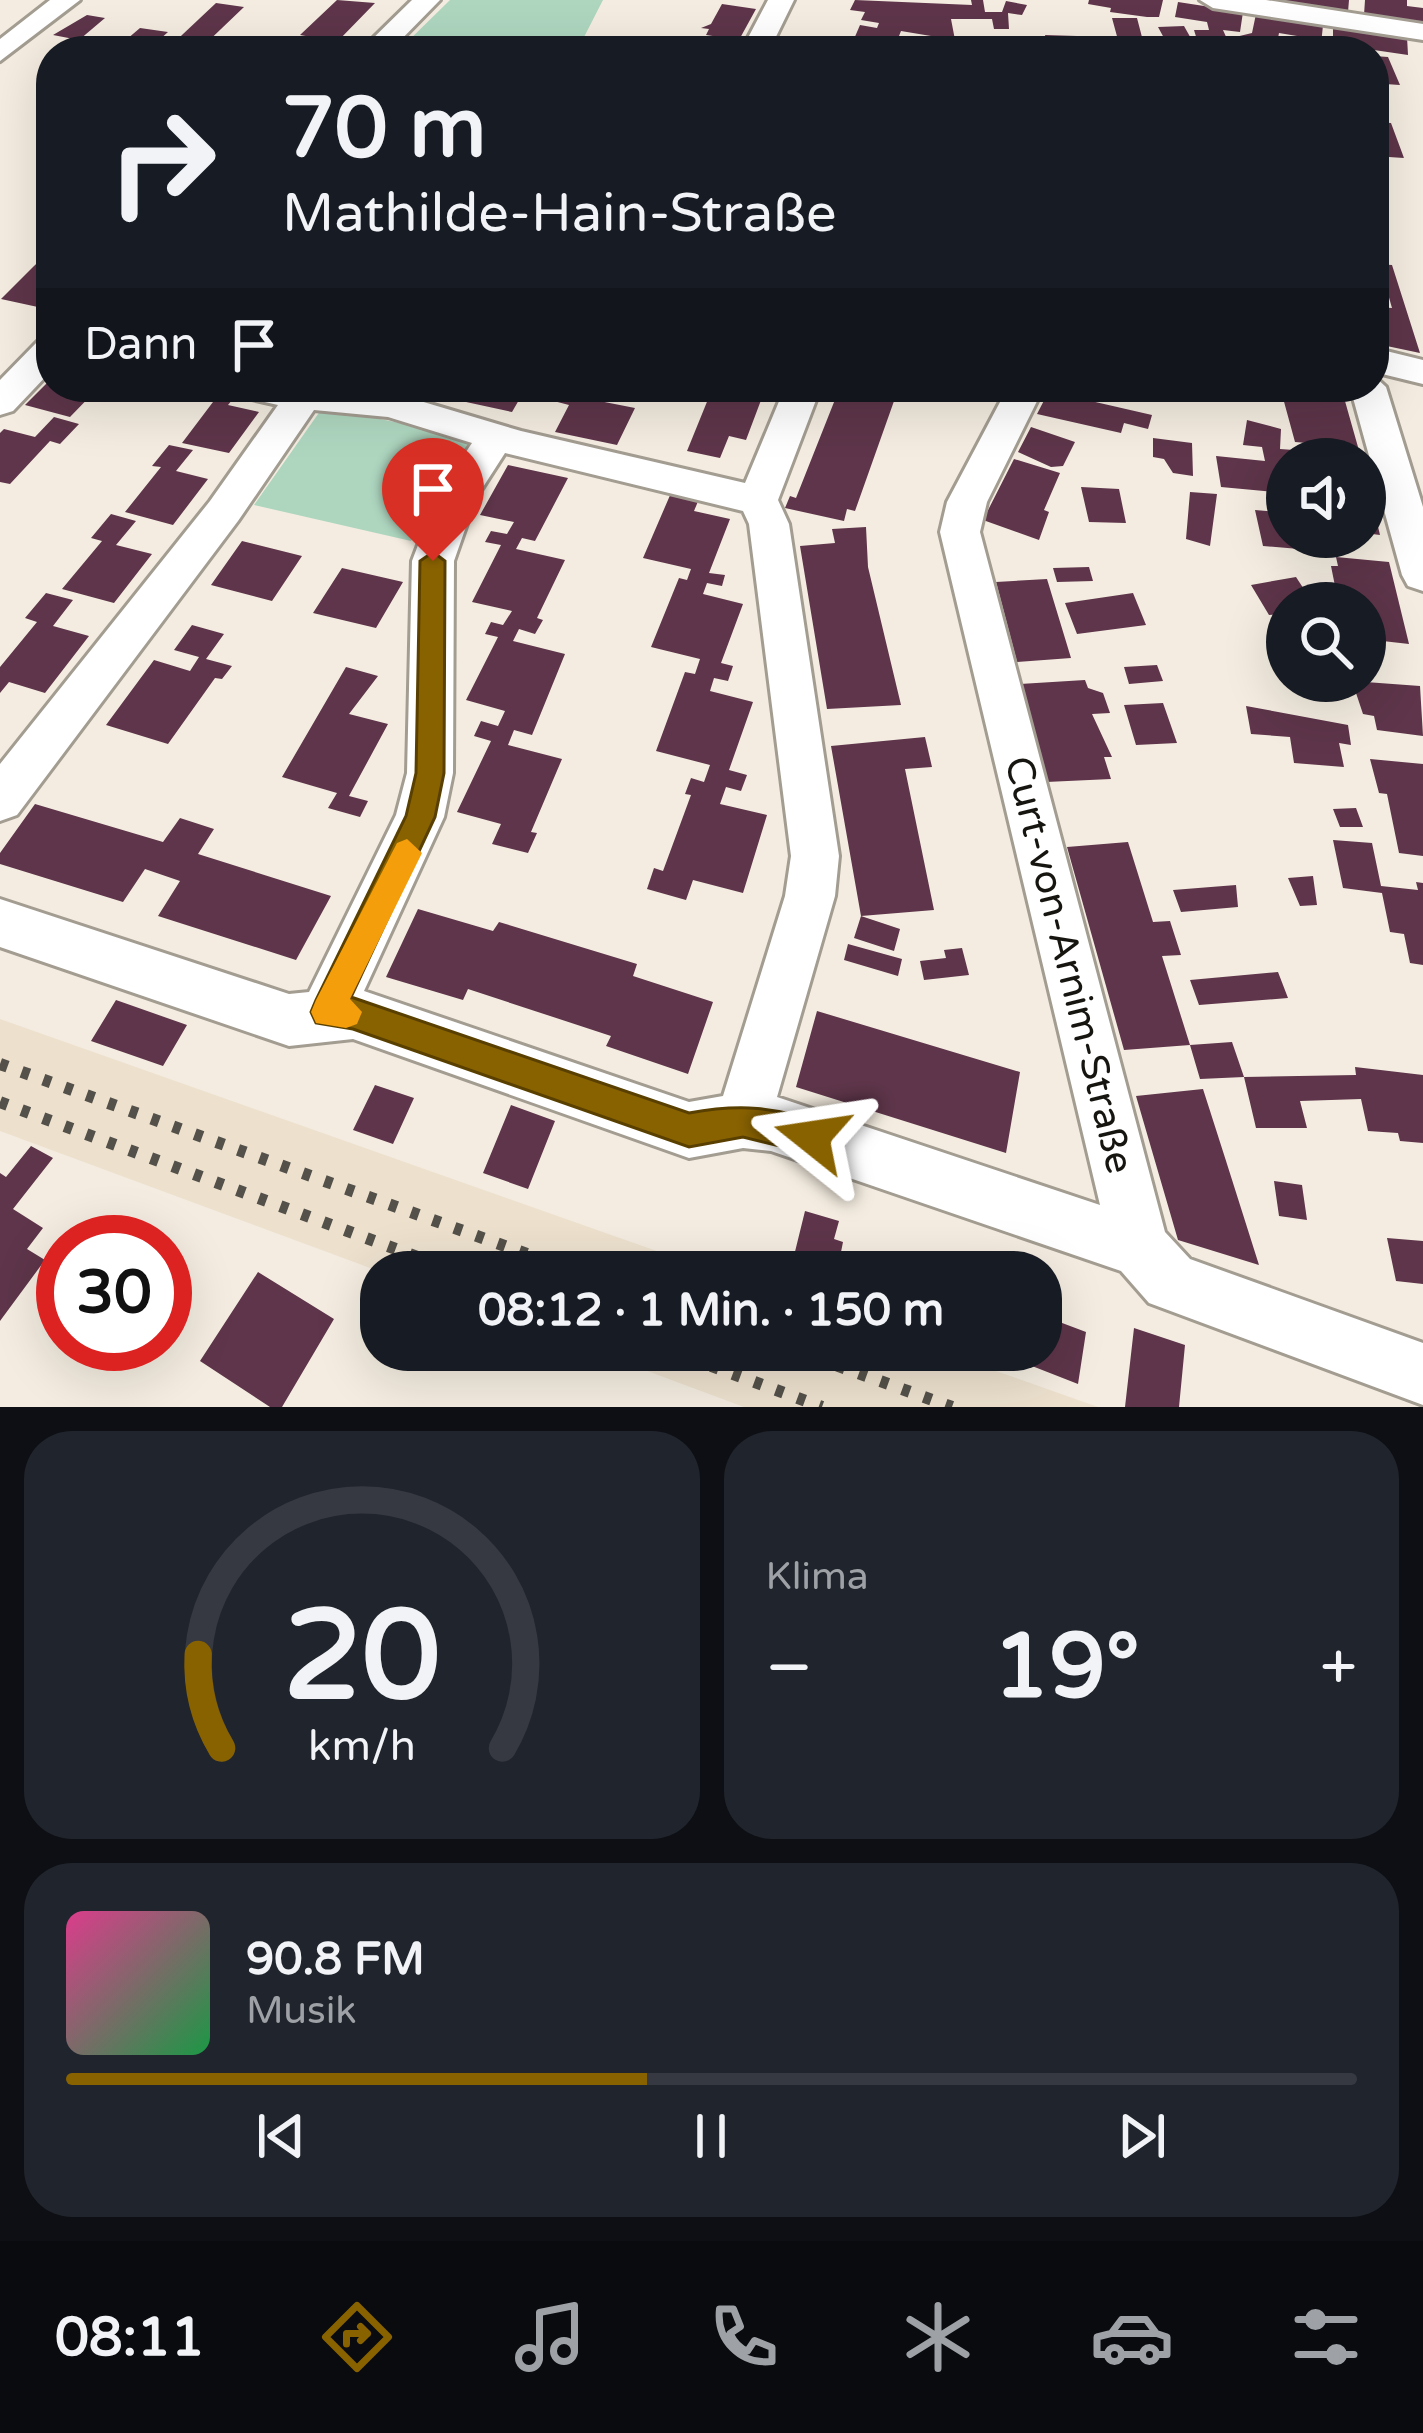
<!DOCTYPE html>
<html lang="de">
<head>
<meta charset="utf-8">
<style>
  :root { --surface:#171b24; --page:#20242c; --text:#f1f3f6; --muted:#9ea1a6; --line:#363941; --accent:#896200 }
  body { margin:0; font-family:"Varela Round",sans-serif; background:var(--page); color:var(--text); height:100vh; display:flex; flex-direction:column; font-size:45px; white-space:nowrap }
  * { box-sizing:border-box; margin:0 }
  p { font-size:39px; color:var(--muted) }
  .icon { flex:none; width:66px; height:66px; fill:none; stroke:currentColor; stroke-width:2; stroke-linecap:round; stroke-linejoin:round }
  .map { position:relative; height:1407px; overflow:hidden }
  .panel { display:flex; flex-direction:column; gap:24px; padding:24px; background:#0d0f14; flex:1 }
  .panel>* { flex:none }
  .top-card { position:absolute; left:36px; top:36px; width:1353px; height:366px; border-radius:48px; box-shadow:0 12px 48px #0002; background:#171b24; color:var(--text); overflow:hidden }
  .controls { position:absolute; left:1266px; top:438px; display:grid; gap:24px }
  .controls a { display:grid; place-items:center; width:120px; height:120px; border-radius:50%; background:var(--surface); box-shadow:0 12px 48px #0002; font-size:60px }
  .speed { position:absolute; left:36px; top:1215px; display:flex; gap:24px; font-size:60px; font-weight:700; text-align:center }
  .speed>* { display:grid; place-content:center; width:156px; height:156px; border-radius:50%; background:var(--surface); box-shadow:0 12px 48px #0002; line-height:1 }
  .speed .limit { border:18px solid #d22; background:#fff; color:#111 }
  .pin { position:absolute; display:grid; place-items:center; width:102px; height:102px; color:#fff; margin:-123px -51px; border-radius:50% 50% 50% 0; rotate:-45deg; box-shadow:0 0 12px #0007 }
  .pin .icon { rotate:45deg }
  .me { position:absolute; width:132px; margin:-66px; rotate:285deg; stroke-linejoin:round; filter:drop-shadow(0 0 9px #0008) }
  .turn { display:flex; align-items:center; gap:42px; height:252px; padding:0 48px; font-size:54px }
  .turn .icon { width:156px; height:156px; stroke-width:2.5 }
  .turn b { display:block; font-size:84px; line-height:102px }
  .then { display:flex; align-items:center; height:114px; padding:0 48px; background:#0003; gap:24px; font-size:45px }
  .big { font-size:90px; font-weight:700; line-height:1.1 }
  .panel .tile { flex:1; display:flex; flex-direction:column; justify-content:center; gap:18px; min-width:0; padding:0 42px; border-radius:48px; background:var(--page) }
  .panel .dial { align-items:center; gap:0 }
  .dial svg { height:312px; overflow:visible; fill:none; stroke:var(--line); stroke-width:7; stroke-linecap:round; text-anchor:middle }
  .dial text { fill:var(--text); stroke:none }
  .song { display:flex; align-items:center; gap:36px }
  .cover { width:144px; height:144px; border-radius:18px; background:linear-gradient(135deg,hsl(330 70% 55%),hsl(140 70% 35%)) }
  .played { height:12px; border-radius:6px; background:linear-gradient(90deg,var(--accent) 45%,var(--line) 45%) }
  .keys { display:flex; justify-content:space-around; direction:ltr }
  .heat { display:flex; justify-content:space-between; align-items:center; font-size:66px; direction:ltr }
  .panel .tiles { flex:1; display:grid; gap:24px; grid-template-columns:1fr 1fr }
  .tile:last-child { grid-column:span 2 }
  .trip { position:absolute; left:360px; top:1251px; width:702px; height:120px; border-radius:48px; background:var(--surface); box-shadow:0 12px 48px #0002; font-weight:700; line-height:120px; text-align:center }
  .menu { display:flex; height:192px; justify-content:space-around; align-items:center; background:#090b0e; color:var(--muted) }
  .menu .icon { width:84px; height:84px }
  .menu .current { color:var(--accent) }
  .menu b { font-size:54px; color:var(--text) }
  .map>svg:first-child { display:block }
  .built { fill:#ede1ce }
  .green { fill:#aed6bf }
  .building { fill:#5e354a }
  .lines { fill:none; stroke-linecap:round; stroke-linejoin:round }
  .minor-casing { stroke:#a39c91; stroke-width:6 }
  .minor { fill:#fff; fill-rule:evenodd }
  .rail { stroke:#54514a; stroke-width:12; stroke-dasharray:8 15; stroke-linecap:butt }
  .route { fill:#896200; stroke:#594000; stroke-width:3 }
  .slow { fill:#f59e0b }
  .labels { text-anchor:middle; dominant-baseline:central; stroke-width:12; stroke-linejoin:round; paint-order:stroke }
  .street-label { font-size:39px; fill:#171510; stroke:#fff }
</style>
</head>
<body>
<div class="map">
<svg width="1423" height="1407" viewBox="0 0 1423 1407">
  <rect width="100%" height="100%" fill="#f4ece0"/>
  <path class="built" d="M0,1019L716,1272H381L0,1131Z
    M591,1350H937L1098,1407H744Z"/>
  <path class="green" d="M450,0H603L583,39L614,45L610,51H398Z
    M323,407L471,438L411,541L254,505Z"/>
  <path class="building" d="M337,0L375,3L337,42L348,44L341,51H304L317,38L300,35Z
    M855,0L972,5L971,0H983L985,12H1002L1006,1L1027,5L1022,15L1008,13L1009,29H994L992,19H951L955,40L901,31L893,51H887L851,46L860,25L877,28L879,23L861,20L865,12L850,10Z
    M1089,0H1163L1159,17H1147L1110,12L1111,8L1088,4Z
    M1284,0H1349L1348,12L1284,3Z
    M1365,0H1407V6L1423,8V23L1364,15Z
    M1178,2L1243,12L1240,32L1223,30L1227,39L1252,33L1256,14L1323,25L1321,45L1301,41L1308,51H1292L1289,41L1297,36L1279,33L1277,43L1265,41L1269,51L1183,47L1178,38H1164L1158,27L1184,26L1193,42L1198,43L1194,30H1209L1207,22L1175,17Z
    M216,3L244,7L198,51H165Z
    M722,4L756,9L739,40L706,35L709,29L701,28L711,24Z
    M87,15L105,18L79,40L53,35Z
    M1112,18H1137L1143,41L1132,44L1166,45L1167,51H1121Z
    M1333,27L1407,37L1408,55L1333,44Z
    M140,28L168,32L147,51H113Z
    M1045,35L1077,36L1080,51H1049Z
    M778,39L841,48V51H772Z
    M1374,56L1388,57L1400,85L1385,84L1380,70H1374Z
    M1374,122L1391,123L1404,158L1374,156Z
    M51,250L47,309L1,299L34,266Z
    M1374,264L1392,265L1420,353L1382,345L1375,307L1392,308L1388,294H1374Z
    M51,379V387H99L70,417L25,405Z
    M433,387H578L574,396L635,408L617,445L555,432L569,405L523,393L512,412L429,394Z
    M713,387H766L746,440L729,436L720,458L687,451Z
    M840,387H899L855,511L847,509L844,521L785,508L790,496L796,498Z
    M1051,387H1098L1091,401L1152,415L1148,429L1124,423L1121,433L1037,414Z
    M1280,387H1341L1358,447L1295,442Z
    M211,390L236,395L228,405L259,412L229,453L182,443L213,402L203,400Z
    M54,417L79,424L60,444L50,441L10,484L0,482V433L4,429L35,437Z
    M1247,420L1281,429L1280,449L1294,450L1296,459H1287V493L1221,487L1216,456L1265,461L1262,447L1243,445Z
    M1031,427L1075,442L1063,466L1051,467L1018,452Z
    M1153,438L1192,443L1193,476L1173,473L1164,459L1153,457Z
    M169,445L193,450L176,471L208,479L173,525L125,512L161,467L152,466Z
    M1014,459L1060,473L1044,510L1049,512L1039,540L983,520Z
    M508,465L568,478L535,541L522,538L516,549L565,560L537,618L543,620L535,634L519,629L513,641L565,654L532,735L514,730L508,745L562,759L531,832L537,833L528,853L492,844L501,824L457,812L491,741L474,736L481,721L498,726L505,711L466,700L498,637L485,634L491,622L503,625L512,611L472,602L501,545L485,542L491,531L507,534L514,522L480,515Z
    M1365,480H1367L1380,535L1365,533Z
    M1081,487L1119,489L1126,523L1089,522Z
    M1190,492L1217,494L1210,546L1186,539Z
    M671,493L699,499L694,511L730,519L709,573L725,575L722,586L707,583L703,594L743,604L721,663L733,666L728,681L714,678L710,691L753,702L729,770L747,775L741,791L726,787L720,804L767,815L743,893L693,880L686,900L647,889L654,868L663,871L691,795L685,794L691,778L704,782L710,765L656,751L685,672L695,674L700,659L651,647L679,578L687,580L691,569L643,558Z
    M1255,510L1287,513V537H1297L1299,549L1263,546Z
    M111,514L136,521L116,545L152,554L114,603L62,589L102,541L91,538Z
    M866,527L868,567L901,705L827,709L800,546L835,543L832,529Z
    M242,541L302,556L272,601L211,585Z
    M1336,557L1389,562L1409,644L1365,639V603H1348L1344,587L1335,586L1331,566H1338Z
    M1089,567L1093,581L1057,582L1053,568Z
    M342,568L403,582L376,628L313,613Z
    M1296,577L1313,603H1287V613L1269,615L1251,585Z
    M1047,579L1071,658L1017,662L996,582Z
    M46,593L73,600L53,626L89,636L45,693L9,682L0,693V667L37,622L25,618Z
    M1133,593L1146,625L1077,634L1065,603Z
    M192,625L224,634L206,659L232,666L222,679L215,678L168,744L106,725L154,660L190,671L199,657L174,650Z
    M1157,665L1163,681L1129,684L1124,667Z
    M346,667L378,676L349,714L388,724L349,796L368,801L360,817L328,808L337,793L282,777Z
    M1085,680L1088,688L1103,693L1110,713L1092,714L1112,757H1104L1111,779L1046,782L1020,684Z
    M1352,681L1420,686L1423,736L1377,730L1374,716L1363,714Z
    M1163,703L1177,743L1136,745L1124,705Z
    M1246,706L1348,725L1351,745L1339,743L1344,767L1294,763L1290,737L1251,734Z
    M925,737L932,767L905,769L934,910L861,916L900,929L894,951L854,938L861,916L831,746Z
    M1370,759L1423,764V856L1399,853L1387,794L1379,793Z
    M35,804L163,842L180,818L214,829L198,854L331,896L296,960L158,916L180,881L145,869L123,902L0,864V853Z
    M1356,808L1363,827H1340L1333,809Z
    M1333,840L1372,843L1381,886L1418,890L1416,882L1423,883V965L1410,963L1404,934L1390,932L1382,893L1343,888Z
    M1128,842L1153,922L1170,921L1181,955L1162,956L1190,1045L1124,1050L1067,847Z
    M1313,876L1317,905L1300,906L1288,878Z
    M1236,885L1238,907L1181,912L1173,890Z
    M418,909L493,931L499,922L637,964L633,976L713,1002L688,1074L606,1046L611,1036L468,989L463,1000L386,977Z
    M848,944L902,959L898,976L844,960Z
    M962,948L969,975L924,980L920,961L946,958L944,950Z
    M1278,972L1288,998L1199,1005L1190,980Z
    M116,1000L187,1025L163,1066L91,1041Z
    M817,1011L1020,1072L1006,1153L796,1087Z
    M1232,1042L1244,1077L1356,1075L1355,1067L1423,1075V1143L1400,1141L1398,1133L1368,1131L1361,1099L1300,1101L1307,1128H1256L1244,1077L1200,1079L1190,1045Z
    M375,1085L414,1098L393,1144L353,1130Z
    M1203,1089L1227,1164L1259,1265L1178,1240L1136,1096Z
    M511,1105L555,1121L528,1189L483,1173Z
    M31,1146L53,1158L13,1209L43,1228L27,1249L45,1260L0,1321V1173L6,1177Z
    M1274,1181L1302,1185L1307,1220L1279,1216Z
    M805,1211L839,1221L834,1239L843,1242L837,1272H790Z
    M1387,1238L1423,1241V1284L1396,1281Z
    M258,1272L334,1319L282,1407H270L200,1361Z
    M1041,1315L1086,1332L1078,1384L1032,1366L1035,1350H1041Z
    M1134,1328L1185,1345L1179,1407H1125Z"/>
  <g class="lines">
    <g class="minor-casing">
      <path id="minor" d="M50,0H80L0,61V39Z
        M412,0H440L390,51H360Z
        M768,0H794L769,51H741Z
        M1200,0H1266L1423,24V40L1213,8Z
        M51,337V371L13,411L0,415V380L38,341Z
        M1374,348L1423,360V384L1374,372Z
        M1374,376L1386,387L1423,507V591L1408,586L1402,575L1350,387H1374Z
        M233,387H361L390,392L521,431L745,483L785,387H821L778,500L789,524L839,856L835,896L777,1097L1100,1205L940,532L947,502L1008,387H1044L987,502L980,532L1165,1232L1190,1259L1423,1343V1405L1149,1303L1121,1271L771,1151L743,1148L689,1158L353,1039L289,1046L0,947V899L289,994L309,992L396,815L407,773L412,561L437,495L472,443L388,417L314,410L238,521L17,815L0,821V764L210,501L278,405L238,396ZM505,453L743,511L749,524L791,856L785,896L723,1096L689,1102L364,991L444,817L453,773L454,561L476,498Z"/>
    </g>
    <use href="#minor" class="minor"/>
    <path class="rail" d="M0,1064L577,1272
      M0,1102L458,1272
      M668,1350L822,1407
      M794,1350L952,1407"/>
  </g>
  <path class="route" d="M433,552L445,561L444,773L435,817L351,997L689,1113C738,1104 777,1106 824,1125L829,1137L824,1149L812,1154L743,1137L689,1147L353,1029L316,1023L311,1012L316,1000L406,816L416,773L420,561Z"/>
  <path class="slow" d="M407,839L422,853L350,999L362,1012L357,1024L346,1028L316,1023L311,1012L316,1000L397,843Z"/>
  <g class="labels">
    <g class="street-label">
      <text transform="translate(1069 965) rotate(76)">Curt-von-Arnim-Straße</text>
    </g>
  </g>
</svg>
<div class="controls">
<a><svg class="icon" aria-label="sound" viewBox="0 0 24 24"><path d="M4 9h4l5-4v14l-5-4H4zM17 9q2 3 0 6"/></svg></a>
<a><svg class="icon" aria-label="search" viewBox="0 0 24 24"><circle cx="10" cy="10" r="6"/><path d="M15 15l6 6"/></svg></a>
</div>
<div class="speed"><div class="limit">30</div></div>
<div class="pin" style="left:433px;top:561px;background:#d93025"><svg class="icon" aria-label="arrive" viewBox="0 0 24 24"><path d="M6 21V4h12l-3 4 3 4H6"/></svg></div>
<svg class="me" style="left:812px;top:1137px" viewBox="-20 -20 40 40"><path d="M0-17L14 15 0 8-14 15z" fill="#896200" stroke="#fff" stroke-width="4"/></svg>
<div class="trip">08:12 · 1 Min. · 150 m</div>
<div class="top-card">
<div class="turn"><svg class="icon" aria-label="right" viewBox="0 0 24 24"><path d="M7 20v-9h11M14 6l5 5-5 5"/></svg><div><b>70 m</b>Mathilde-Hain-Straße</div></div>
<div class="then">Dann<svg class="icon" aria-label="arrive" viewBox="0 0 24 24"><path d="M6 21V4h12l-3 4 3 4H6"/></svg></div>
</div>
</div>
<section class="panel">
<div class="tiles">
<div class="tile dial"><svg viewBox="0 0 100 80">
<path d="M14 69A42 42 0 1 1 86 69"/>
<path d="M14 69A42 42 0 0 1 8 45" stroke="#896200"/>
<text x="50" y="56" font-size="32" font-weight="700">20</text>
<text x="50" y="72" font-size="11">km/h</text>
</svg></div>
<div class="tile"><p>Klima</p>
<div class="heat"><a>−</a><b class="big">19°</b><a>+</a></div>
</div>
<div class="tile">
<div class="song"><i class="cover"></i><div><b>90.8 FM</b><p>Musik</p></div></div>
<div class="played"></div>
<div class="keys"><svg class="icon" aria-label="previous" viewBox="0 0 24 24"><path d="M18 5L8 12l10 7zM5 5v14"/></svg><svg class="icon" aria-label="pause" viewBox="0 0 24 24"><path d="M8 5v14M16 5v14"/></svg><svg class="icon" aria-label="next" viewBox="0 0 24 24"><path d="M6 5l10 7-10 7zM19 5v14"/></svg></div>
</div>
</div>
</section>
<nav class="menu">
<b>08:11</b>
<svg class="icon current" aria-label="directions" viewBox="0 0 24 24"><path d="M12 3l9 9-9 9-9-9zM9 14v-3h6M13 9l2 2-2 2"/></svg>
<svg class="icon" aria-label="music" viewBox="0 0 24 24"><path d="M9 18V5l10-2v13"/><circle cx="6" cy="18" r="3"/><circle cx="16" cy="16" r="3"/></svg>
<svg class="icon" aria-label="phone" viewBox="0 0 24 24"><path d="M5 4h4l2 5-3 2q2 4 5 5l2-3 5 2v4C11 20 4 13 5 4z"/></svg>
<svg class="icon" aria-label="climate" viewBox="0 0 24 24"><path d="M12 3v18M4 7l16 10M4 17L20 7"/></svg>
<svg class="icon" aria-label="car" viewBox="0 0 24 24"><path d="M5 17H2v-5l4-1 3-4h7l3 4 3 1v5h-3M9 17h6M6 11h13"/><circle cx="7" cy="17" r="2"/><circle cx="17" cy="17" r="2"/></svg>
<svg class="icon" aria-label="filters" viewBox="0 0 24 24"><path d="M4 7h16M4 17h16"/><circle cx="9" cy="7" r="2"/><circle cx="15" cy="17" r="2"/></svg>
</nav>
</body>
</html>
